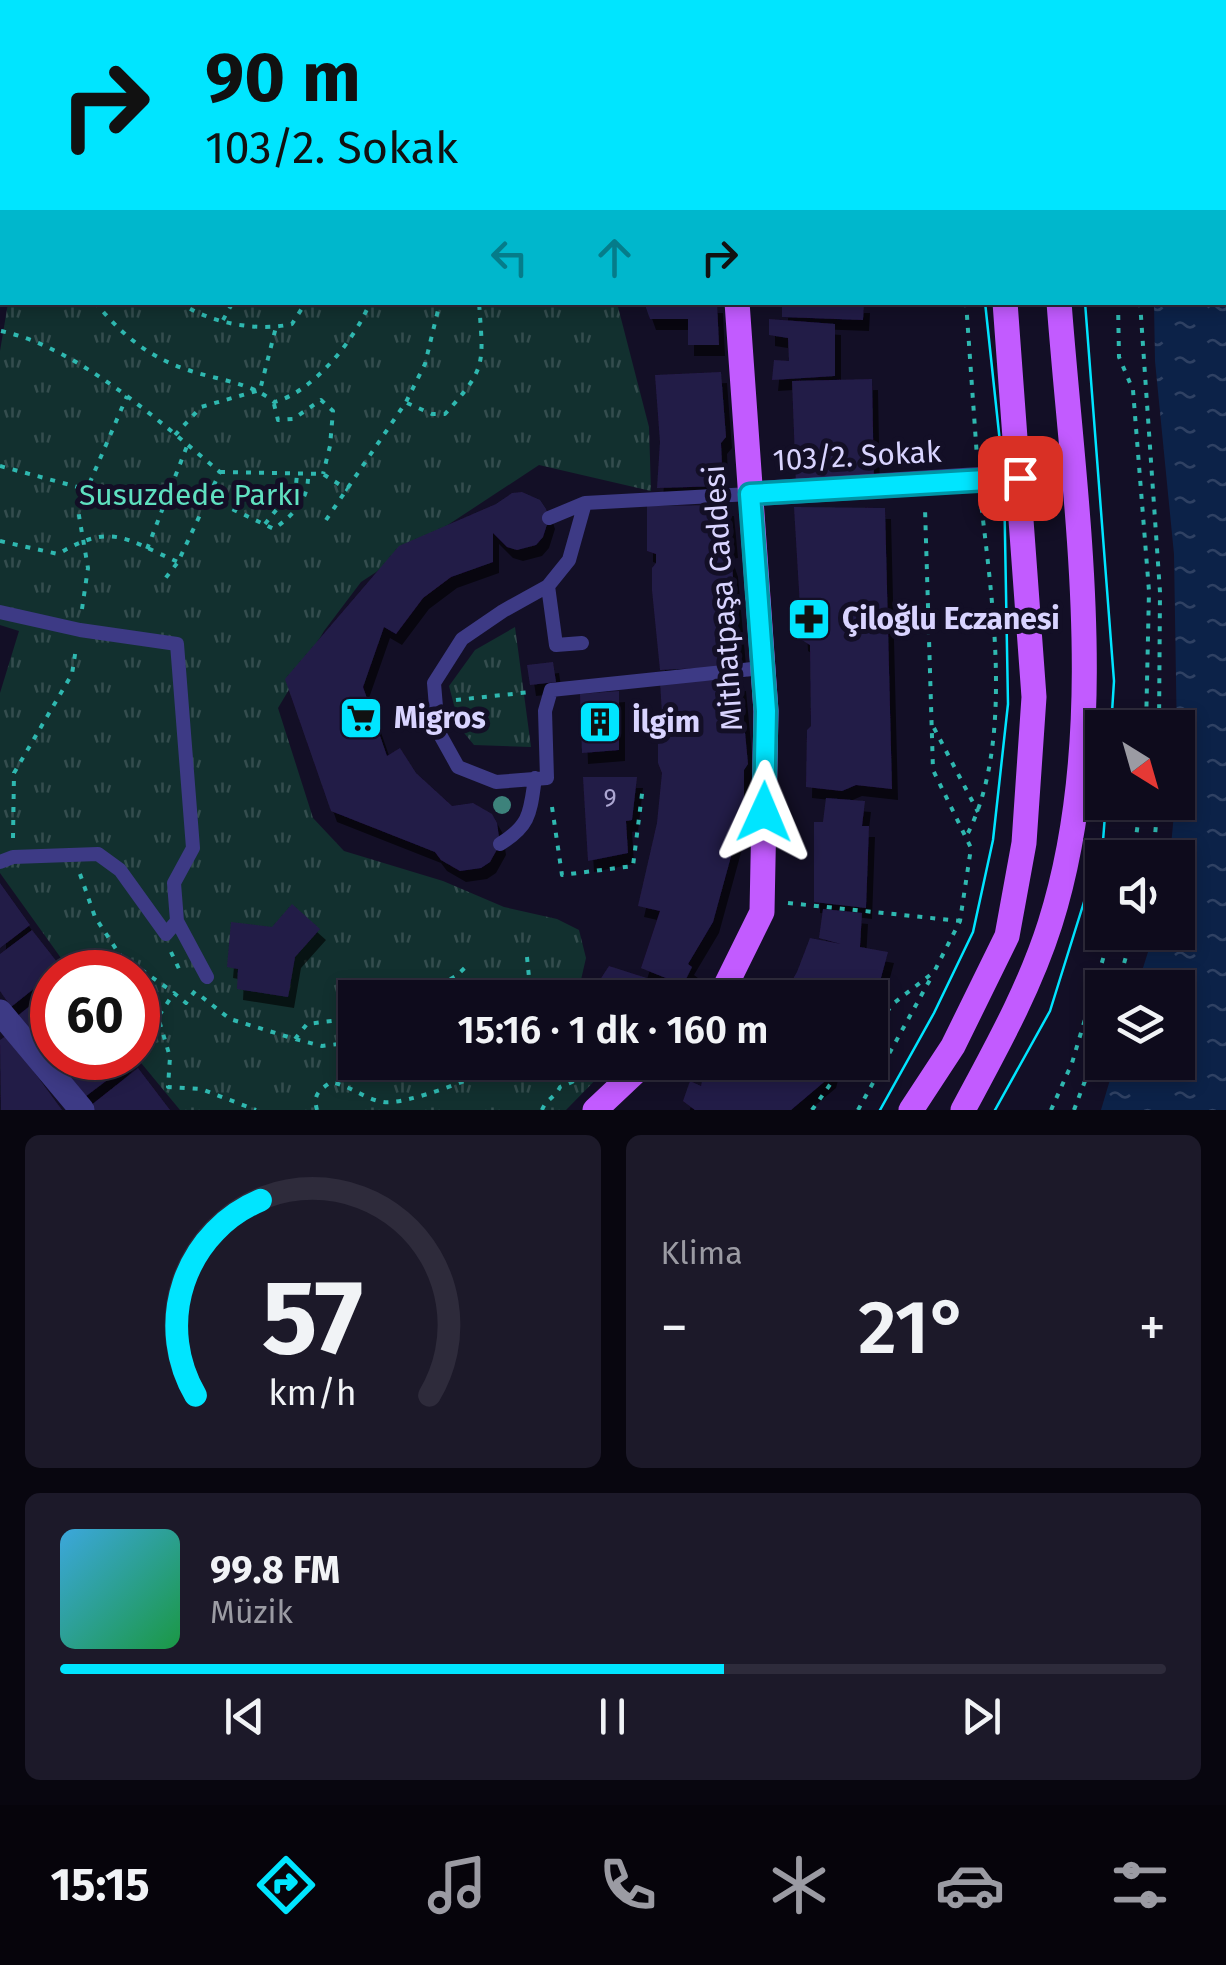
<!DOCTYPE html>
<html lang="tr">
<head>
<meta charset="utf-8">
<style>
  :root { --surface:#0e0b1c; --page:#1c1929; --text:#f1f3f6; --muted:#9b9ba3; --line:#2e2b3b; --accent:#00e5ff }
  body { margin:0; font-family:"Fira Sans",sans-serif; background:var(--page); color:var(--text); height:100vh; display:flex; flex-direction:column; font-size:38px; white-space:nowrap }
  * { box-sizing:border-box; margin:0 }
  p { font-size:32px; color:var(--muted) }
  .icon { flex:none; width:55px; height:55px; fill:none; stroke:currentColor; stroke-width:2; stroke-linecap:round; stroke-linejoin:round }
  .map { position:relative; height:1110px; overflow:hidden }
  .sheet { display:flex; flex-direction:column; gap:25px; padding:25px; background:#08060f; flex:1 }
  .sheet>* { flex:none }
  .hud { position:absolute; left:0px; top:0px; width:1228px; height:305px; box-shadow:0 5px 15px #0003,0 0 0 2px var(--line); background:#00e5ff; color:#111; overflow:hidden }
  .needle { width:65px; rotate:143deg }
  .controls { position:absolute; left:1085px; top:710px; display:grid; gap:20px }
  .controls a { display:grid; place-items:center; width:110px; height:110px; border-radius:0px; background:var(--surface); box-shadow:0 5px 15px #0003,0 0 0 2px var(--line); font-size:50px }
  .speed { position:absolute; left:30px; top:950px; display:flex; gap:20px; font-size:50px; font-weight:700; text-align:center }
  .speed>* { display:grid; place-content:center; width:130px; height:130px; border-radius:50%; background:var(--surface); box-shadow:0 5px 15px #0003,0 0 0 2px var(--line); line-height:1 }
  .speed .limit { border:15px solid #d22; background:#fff; color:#111 }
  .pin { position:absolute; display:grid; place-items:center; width:85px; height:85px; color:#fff; margin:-42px; border-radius:20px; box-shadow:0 5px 15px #0006 }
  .me { position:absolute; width:110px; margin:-55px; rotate:1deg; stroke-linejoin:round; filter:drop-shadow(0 0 8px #0008) }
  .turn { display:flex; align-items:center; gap:35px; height:210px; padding:0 40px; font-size:45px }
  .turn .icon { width:130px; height:130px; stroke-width:2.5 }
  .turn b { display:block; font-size:70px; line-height:85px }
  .lanes { display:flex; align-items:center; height:95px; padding:0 40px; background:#0003; justify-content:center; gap:50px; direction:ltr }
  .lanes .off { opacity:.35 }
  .big { font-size:75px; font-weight:600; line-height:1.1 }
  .sheet .tile { flex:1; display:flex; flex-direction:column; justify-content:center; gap:15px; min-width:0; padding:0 35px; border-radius:15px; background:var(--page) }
  .sheet .dial { align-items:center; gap:0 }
  .dial svg { height:260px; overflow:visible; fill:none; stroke:var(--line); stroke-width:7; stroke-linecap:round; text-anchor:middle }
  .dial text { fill:var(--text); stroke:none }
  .song { display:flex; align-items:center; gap:30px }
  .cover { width:120px; height:120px; border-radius:15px; background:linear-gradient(135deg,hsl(200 70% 55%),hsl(140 70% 35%)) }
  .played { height:10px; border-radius:5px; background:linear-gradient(90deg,var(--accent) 60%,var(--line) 60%) }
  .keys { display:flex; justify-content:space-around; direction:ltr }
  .heat { display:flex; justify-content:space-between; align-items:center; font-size:55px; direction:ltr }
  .sheet .tiles { flex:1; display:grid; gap:25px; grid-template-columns:1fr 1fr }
  .tile:last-child { grid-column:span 2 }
  .trip { position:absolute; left:338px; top:980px; width:550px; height:100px; border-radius:0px; background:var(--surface); box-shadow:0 5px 15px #0003,0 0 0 2px var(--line); font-weight:600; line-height:100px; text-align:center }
  .menu { display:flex; height:160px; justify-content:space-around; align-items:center; background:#06040b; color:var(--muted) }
  .menu .icon { width:70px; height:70px }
  .menu .current { color:var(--accent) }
  .menu b { font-size:45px; color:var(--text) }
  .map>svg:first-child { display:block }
  .park { fill:url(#park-tufts) }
  .water { fill:url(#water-ripples) }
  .building { fill:#241b47; filter:url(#shadow) }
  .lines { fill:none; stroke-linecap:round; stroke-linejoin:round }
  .path { stroke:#2fb8b0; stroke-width:4; stroke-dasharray:5 8; stroke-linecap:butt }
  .lane { stroke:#3d3a85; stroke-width:14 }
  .street { stroke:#3d3a85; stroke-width:25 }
  .primary { stroke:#c25bff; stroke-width:25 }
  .tram { stroke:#00e5ff; stroke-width:2.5 }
  .tree { fill:#3d827b }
  .route-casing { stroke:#0095a6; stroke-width:25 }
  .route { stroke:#00e5ff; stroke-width:18 }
  .labels { text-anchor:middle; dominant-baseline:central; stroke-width:10; stroke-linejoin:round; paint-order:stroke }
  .number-label { font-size:25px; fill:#aca6d1 }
  .street-label { font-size:30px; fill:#d9d4ff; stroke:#130f26 }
  .park-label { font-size:30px; fill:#5fe0c0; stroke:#130f26 }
  .poi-label { font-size:30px; font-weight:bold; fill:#d9d4ff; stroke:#130f26; text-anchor:start }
</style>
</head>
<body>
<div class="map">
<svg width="1226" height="1110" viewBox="0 0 1226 1110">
  <defs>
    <pattern id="park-tufts" width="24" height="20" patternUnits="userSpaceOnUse" patternTransform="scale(2.5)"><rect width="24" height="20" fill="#12302f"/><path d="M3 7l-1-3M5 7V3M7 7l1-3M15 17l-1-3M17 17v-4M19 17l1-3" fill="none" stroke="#344d4e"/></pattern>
    <pattern id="water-ripples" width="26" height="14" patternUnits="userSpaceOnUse" patternTransform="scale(2.5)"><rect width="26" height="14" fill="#0c2248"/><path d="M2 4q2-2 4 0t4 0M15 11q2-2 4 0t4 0" fill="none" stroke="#2f4163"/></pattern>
    <filter id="shadow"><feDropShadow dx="6" dy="11" stdDeviation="0" flood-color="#0009"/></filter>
  </defs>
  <rect width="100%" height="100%" fill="#130f26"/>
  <path class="park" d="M0,0H548V2H2V211Z
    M8,303H617L649,427L651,491L539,465L361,582L324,631L278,708L313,818L344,851L443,881L504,907L557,919L579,930L586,958L577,997L355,998V1062L612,1063L566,1110H180L137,1058L138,972H71L0,873V693L19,631L0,625V351Z
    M515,627L531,747L474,745L460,728L449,686L475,650Z"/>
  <path class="water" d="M1157,0H1226V1110H1101L1115,1063L1178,1062V988L1137,987L1154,933L1178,932V858L1170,857L1175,803L1178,802L1174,554L1155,361L1154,303L1225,302V2H1157Z"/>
  <path class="building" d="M644,302H717L719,345H688V319H650Z
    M782,302H864L863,320L782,317Z
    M769,319L835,324V376L772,380L774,360L789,361L788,338L769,335Z
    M721,372L726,437L721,443L723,486L657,488L660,442L655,375Z
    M872,379L874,483L796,485L792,381Z
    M522,492L540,500L546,509L549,518L543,537L536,545L517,550L507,547L493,533V562L451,577L423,598L396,634L384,627L363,687L387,756L400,748L416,773L452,806L473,803L492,814L497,823L500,844L490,862L481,868L460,871L441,860L435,852L331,811L285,679L399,546L496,504L512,493Z
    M728,505L732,547L726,548L732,566L741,666L660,670L652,590V568L656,563V554L647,551V506Z
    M794,507L885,508L892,789L856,785L842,791L806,787L807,730L811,726L810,645L802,640Z
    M553,662L556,682L530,685L527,665Z
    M740,680L748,764L744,770V809L713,922L688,964L692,967L683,985L641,968L660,911L638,906L657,823L662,773L658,763V730H663L660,681Z
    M619,691V750L582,753L580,694Z
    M583,777H637L632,820L626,821L628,853L588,861Z
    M826,798L865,801L862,826H869L866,908L814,902V822H823Z
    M0,883L30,925L0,948Z
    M292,904L320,929L295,957L288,997L237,989L238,969L227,967L231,922L272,927Z
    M823,909L862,913L860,947L888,952L873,1007L870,1005V998H782L797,972L810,938L841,944L819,938Z
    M32,930L61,967L11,1007L0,991V954Z
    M609,966L659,982L649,998H604L592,992Z
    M52,988V1057L15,1018Z
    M7,1035L62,1110H1L0,1040Z
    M57,1058H128L106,1081L81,1100L50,1064Z
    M719,1062L742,1065L834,1062L830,1077L791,1110H695L683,1101L690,1081L701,1086L703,1076Z
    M138,1068L170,1110H85Z"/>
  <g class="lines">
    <path class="path" d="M111,0L112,2
      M347,0L350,2
      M404,0L405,2
      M426,2L428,0
      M882,2V0
      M951,2L952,0
      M1130,2L1131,0
      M1142,2L1143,0
      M95,302C121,334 148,357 188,370C217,380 250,382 274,402C312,393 356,339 370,302
      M179,302C209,323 257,332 292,324L306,302
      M966,302L977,457
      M1118,302L1119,357L1133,390L1149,591L1146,728
      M1140,302L1160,592L1159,728
      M223,320L233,302
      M1,331C79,348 159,421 220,472L178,562L164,580
      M407,403L432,414H445C488,367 483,363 479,302
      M274,404L278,420L293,419L321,400L333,411L330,446L323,474
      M175,435L201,407L260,390L276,327
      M0,466L85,489
      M220,472L323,474L348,490
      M209,498L274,529C294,514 309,500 308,474
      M326,520L406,402L425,364L440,302
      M265,524L296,485L297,474
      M0,541L58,554C112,522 125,539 178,562
      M147,549L187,446
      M82,609L88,568L78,510L127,396
      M456,700L531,692
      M396,708L417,705
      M934,728L978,812
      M552,807L562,875L633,866L643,786
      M968,833C1014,741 992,601 981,502
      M13,838L14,773L72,674L76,648
      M1133,858L1141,802
      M1153,858L1158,802
      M80,874L95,917L120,955L173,992
      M788,903L960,921
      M171,952L180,971
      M527,957L531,998
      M1117,988L1133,932
      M195,991L186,1003L174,993L158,1017L170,1057L168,1087L201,1089L256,1110
      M202,997L230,1019L295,1039L322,1046L355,1042
      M416,998L456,976L469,964
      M870,1032L894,1003L934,972L960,921L971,848L933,770L925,508
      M295,1039L307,1024L355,1018
      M317,1110C313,1095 318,1091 331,1082C351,1086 365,1099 383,1102C404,1106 485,1075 506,1062
      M542,1110C546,1099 555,1098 560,1087L572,1082L592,1062
      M812,1110L846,1062
      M858,1110L932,976
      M1051,1110L1072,1063L1111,932
      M1074,1110L1102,1036"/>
    <path class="lane" d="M555,0L556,2
      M0,91H2
      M0,186L2,184
      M750,494L585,503L569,560L548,586L503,611L462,639L434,683L438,731L458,767L496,782L547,778L545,711L551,690L762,668
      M549,518L585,503
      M548,586L556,645L582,643
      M0,612L80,630L177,644L193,848L174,883L177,921L207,977
      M500,844C531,825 530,812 535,778
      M0,862L13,857L98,854L120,870L166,934L177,921"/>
    <path class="street" d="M750,494L1020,477
      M0,1012L82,1110"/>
    <path class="primary" d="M722,0V2
      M1004,2L1005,0
      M1068,2L1069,0
      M715,998L724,989L762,912L766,711L737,302
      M595,1110L646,1062
      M911,1110L953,1046L1007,936L1024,843L1034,697L1005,302
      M963,1110C995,1050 1029,990 1050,924C1112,728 1074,504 1059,302"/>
    <path class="tram" d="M983,2V0
      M1093,2V0
      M1085,302L1114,681L1111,728
      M880,1110L934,1013L973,932L993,840L1008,704L1004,480L985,302
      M995,1110L1050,1011L1103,841L1106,802"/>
  </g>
  <circle class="tree" cx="502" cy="805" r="9"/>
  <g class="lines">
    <g class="route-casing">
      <path id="route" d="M764,812L766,711L750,494L1020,478"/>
    </g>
    <use href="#route" class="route"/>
  </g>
  <defs>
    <g id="pharmacy-square" transform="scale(2.25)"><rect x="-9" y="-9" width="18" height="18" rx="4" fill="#00e5ff" stroke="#130f26"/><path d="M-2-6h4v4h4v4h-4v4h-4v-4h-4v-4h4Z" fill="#111"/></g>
    <g id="supermarket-square" transform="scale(2.25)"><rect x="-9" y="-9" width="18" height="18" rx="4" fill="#00e5ff" stroke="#130f26"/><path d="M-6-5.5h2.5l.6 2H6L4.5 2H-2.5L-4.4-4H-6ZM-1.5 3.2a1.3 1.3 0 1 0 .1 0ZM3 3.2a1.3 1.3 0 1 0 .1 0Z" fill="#111"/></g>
    <g id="building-square" transform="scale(2.25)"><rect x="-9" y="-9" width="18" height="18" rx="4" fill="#00e5ff" stroke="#130f26"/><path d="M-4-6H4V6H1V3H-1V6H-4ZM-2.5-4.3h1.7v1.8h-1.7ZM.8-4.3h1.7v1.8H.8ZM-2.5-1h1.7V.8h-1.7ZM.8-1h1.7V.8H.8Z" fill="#111"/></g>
  </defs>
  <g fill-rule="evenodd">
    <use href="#pharmacy-square" x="809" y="619"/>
    <use href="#supermarket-square" x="361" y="718"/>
    <use href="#building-square" x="600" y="722"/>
  </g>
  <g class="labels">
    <g class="number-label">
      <text x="610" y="799">9</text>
    </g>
    <g class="street-label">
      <text transform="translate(857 456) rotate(-3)">103/2. Sokak</text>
      <text transform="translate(723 598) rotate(-94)">Mithatpaşa Caddesi</text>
    </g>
    <g class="park-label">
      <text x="190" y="495">Susuzdede Parkı</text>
    </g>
    <g class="poi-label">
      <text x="842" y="619">Çiloğlu Eczanesi</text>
      <text x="394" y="718">Migros</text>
      <text x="632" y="722">İlgim</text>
    </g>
  </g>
</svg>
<div class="controls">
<a><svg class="needle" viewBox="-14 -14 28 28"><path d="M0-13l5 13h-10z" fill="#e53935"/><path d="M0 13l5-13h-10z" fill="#9b9ba3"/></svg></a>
<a><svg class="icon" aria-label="sound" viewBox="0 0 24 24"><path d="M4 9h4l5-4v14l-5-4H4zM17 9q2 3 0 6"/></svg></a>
<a><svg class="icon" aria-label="layers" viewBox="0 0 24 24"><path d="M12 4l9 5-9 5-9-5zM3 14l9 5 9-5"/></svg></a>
</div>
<div class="speed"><div class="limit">60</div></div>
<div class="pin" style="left:1020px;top:478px;background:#d93025"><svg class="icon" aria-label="arrive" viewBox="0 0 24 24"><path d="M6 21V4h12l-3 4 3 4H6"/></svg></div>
<svg class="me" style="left:764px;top:812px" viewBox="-20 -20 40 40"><path d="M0-17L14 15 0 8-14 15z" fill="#00e5ff" stroke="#fff" stroke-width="4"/></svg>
<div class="trip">15:16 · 1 dk · 160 m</div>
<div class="hud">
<div class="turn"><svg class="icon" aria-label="right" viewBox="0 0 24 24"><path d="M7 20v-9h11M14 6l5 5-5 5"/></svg><div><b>90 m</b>103/2. Sokak</div></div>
<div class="lanes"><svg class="icon off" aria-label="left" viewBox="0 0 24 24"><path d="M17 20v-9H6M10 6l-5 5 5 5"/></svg><svg class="icon off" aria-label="ahead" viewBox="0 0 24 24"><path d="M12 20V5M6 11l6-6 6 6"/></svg><svg class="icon" aria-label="right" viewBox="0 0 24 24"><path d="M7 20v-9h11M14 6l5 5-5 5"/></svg></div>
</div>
</div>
<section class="sheet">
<div class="tiles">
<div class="tile dial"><svg viewBox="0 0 100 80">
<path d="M14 69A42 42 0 1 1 86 69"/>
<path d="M14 69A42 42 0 0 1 34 9" stroke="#00e5ff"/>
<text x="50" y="56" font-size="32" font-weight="700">57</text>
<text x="50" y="72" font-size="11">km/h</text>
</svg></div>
<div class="tile"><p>Klima</p>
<div class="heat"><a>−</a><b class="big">21°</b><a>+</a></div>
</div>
<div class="tile">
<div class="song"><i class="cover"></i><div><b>99.8 FM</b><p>Müzik</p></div></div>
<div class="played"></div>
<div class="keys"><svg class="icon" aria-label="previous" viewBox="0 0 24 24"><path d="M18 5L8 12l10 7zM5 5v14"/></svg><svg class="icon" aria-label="pause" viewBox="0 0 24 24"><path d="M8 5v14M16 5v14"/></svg><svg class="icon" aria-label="next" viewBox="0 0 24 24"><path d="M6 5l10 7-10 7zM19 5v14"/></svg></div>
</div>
</div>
</section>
<nav class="menu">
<b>15:15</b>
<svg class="icon current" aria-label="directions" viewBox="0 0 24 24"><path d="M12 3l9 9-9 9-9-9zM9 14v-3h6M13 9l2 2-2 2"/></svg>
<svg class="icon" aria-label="music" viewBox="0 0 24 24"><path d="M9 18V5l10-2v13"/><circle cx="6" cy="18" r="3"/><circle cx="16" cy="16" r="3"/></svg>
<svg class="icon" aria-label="phone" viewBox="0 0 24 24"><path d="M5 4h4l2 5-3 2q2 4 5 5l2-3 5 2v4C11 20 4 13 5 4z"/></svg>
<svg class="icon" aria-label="climate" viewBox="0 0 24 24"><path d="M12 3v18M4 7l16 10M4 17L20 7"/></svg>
<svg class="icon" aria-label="car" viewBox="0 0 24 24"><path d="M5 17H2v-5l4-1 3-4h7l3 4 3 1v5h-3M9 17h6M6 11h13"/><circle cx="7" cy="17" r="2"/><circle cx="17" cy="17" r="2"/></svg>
<svg class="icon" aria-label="filters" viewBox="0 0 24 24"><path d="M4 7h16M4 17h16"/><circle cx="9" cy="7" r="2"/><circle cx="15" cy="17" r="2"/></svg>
</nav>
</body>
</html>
